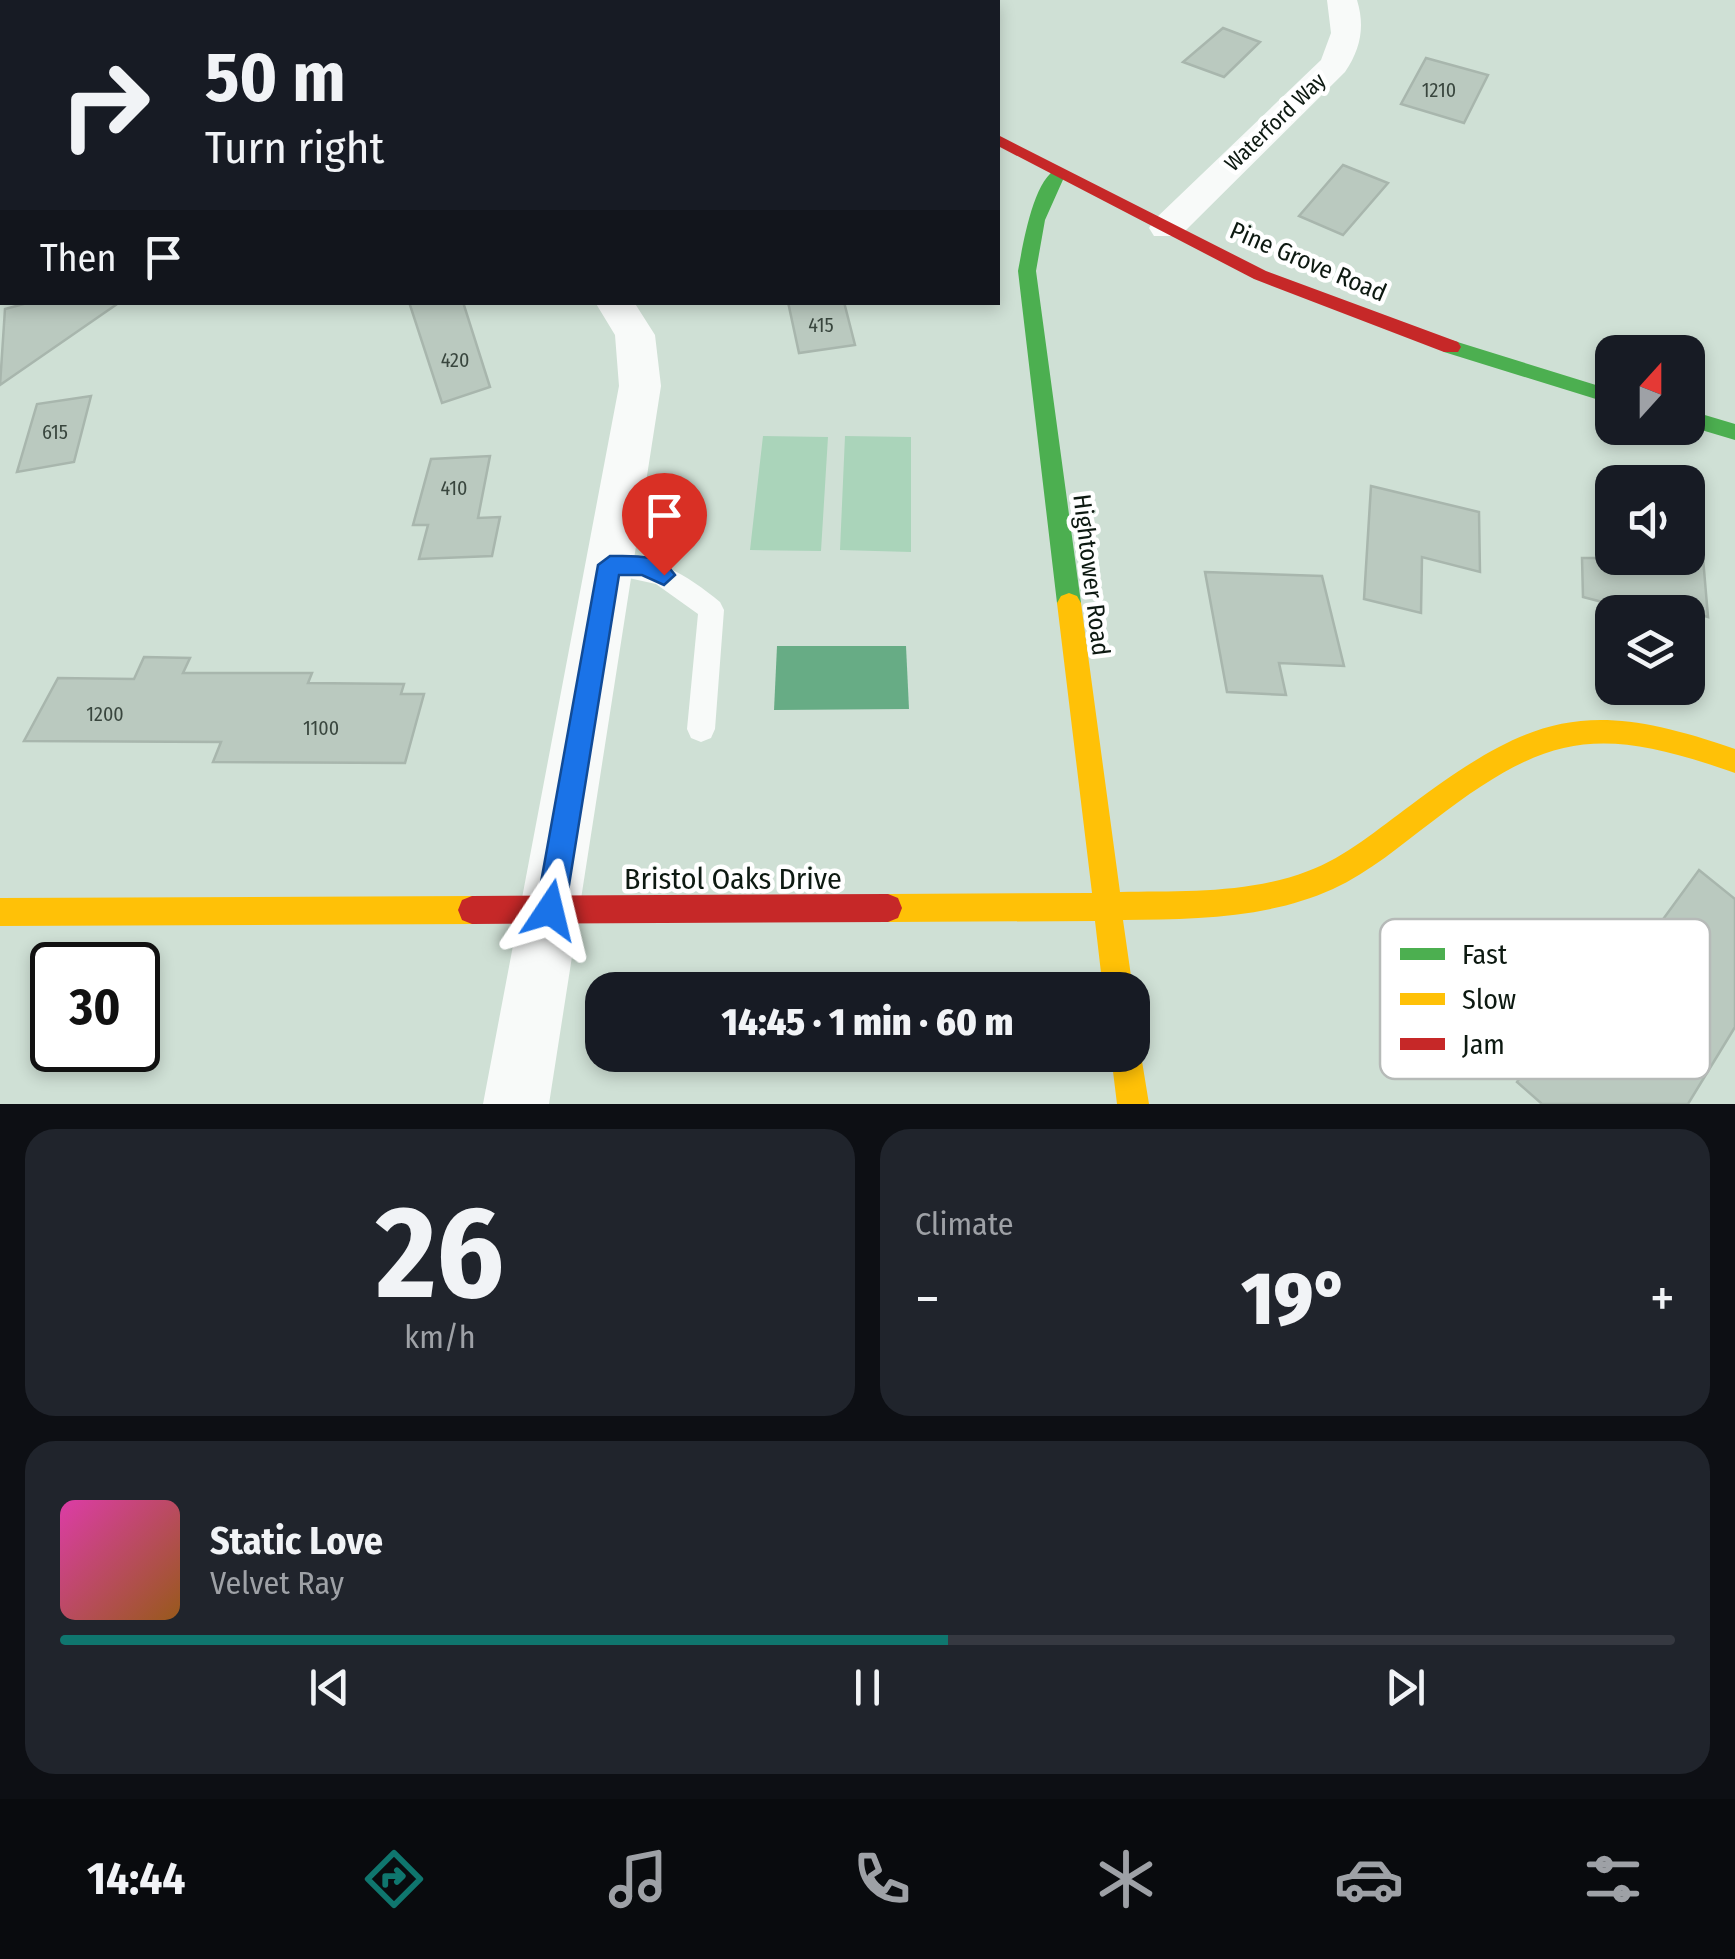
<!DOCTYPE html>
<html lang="en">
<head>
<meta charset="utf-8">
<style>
  :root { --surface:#171b24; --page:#20242c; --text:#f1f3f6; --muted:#9ea1a6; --line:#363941; --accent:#0f766e }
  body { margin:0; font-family:"Fira Sans Condensed",sans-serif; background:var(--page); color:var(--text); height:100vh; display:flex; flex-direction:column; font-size:38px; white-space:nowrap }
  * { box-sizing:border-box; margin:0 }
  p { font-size:32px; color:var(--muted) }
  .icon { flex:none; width:55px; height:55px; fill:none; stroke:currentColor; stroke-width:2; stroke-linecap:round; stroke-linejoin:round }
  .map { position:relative; height:1104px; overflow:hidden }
  .details { display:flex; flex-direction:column; gap:25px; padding:25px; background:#0d0f14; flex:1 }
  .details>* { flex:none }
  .banner { position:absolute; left:0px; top:0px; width:1000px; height:305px; box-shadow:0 5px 15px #0003; background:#171b24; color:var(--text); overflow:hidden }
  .needle { width:65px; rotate:21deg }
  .buttons { position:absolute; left:1595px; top:335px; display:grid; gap:20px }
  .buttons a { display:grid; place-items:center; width:110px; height:110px; border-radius:20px; background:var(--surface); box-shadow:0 5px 15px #0003; font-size:50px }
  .speed { position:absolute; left:30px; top:942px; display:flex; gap:20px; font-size:50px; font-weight:700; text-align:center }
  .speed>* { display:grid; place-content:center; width:130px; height:130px; border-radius:50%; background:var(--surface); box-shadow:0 5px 15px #0003; line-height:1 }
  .speed .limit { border:5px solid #111; border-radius:15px; background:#fff; color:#111 }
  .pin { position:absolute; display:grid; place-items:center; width:85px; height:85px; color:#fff; margin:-102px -42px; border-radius:50% 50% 50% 0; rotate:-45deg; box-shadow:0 0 10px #0007 }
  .pin .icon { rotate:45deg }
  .me { position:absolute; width:110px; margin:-55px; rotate:10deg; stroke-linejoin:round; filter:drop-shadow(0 0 8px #0008) }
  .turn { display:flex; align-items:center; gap:35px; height:210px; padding:0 40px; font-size:45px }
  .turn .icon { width:130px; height:130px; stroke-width:2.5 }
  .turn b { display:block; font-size:70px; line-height:85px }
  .then { display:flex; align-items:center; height:95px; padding:0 40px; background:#0003; gap:20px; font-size:38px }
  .big { font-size:75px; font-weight:800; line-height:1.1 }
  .details .tile { flex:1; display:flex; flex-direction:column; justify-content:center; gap:15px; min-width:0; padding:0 35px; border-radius:30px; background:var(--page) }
  .details .dial { align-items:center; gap:0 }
  .dial b { font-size:130px; line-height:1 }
  .song { display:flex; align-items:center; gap:30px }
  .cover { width:120px; height:120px; border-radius:15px; background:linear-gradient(135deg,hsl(320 70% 55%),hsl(30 70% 35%)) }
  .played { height:10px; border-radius:5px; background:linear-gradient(90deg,var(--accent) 55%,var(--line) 55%) }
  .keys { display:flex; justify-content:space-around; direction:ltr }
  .heat { display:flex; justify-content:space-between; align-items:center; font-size:55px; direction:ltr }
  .details .tiles { flex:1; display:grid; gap:25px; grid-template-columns:1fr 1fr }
  .tile:last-child { grid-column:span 2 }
  .trip { position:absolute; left:585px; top:972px; width:565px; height:100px; border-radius:30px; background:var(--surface); box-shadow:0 5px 15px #0003; font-weight:800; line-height:100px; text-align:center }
  .tab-bar { display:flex; height:160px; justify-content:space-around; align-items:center; background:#090b0e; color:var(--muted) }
  .tab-bar .icon { width:70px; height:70px }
  .tab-bar .on { color:var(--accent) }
  .tab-bar b { font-size:45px; color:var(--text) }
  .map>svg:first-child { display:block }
  .green { fill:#aad4ba }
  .water { fill:#67ac85 }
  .building { fill:#bac9bf; stroke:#a8b6ad; stroke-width:2.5 }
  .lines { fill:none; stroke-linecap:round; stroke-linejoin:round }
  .lane { fill:#f8faf9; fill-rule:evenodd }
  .street { fill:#f8faf9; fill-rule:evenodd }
  .fast { fill:#4caf50; fill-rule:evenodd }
  .slow { fill:#ffc107; fill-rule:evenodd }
  .jam { fill:#c62828; fill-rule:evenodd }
  .route { fill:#1a73e8; stroke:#114b97; stroke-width:2.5 }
  .labels { text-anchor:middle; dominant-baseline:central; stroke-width:9; stroke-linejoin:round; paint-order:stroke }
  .number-label { font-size:20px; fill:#39463e }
  .far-street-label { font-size:22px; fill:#0d1911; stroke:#fff }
  .street-label { font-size:25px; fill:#0d1911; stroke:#fff }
  .near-street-label { font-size:30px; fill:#0d1911; stroke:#fff }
  .key { fill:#fff; stroke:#b6bab8; stroke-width:2.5 }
  .key-label { font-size:28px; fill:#0d1911 }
</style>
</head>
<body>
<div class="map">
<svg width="1735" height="1104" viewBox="0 0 1735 1104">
  <rect width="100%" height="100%" fill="#cfe0d5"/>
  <path class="green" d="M763,436L828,437L821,551L750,550Z
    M845,436L911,437V552L840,550Z"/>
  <path class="water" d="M777,646H906L909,709L774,710Z"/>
  <path class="building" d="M1223,28L1260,42L1224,77L1183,62Z
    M1426,58L1488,75L1464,123L1401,104Z
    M1343,165L1388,183L1343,235L1299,216Z
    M31,302H120L0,385L5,309Z
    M409,302H463L490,387L442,403Z
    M788,302H844L855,345L799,353Z
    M91,396L74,462L17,472L37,404Z
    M490,456L478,518L500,517L492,556L419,559L428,525H413L431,459Z
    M1371,486L1479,512L1480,572L1422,557L1421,613L1364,599Z
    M1582,558H1703L1708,617L1640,597L1641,612L1583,597Z
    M1205,572L1322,576L1344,666L1279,663L1286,695L1227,692Z
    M144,657L190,658L183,673H312L308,683L404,684L401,694H424L405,763L213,762L221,742L24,741L58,678L134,679Z
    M1699,870L1735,899V1027L1688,1104H1542L1517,1082L1576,994L1596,1011Z"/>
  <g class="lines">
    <path class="lane" d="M610,554C655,556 686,574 720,602L724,610L715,729L711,738L701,742L691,738L687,729L698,614L656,584L601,572L597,565L601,558Z"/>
    <path class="street" d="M1327,0H1357C1365,26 1361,49 1345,72L1180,236H1154L1149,228L1154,220L1321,60L1331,33Z
      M595,302H634L655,335L661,386L549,1104H483L619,386L615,335Z"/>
    <path class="fast" d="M748,0H765L766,2H750Z
      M1058,168L1066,173L1045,220L1036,271L1081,603L1077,610L1069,613L1061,610L1057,603L1018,271C1023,245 1033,179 1058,168Z
      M1451,340L1612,390V404L1444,352L1441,347Z
      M1688,410L1735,424V440L1688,426Z"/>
    <path class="slow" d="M1069,593L1077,596L1081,603L1120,892C1182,891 1249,894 1308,871C1346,857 1378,829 1411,805C1534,713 1588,698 1735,749V773C1599,725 1548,732 1433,821C1401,845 1370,872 1333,889C1266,919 1195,919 1123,920L1133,990H1103L1095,921L888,922L878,918L874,908L878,898L888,894L1092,893L1057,603L1061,596Z
      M472,896L482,900L486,910L482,920L472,924L0,926V898Z
      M1132,1042L1141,1055L1149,1104H1117L1111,1055H1132Z"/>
    <path class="jam" d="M998,135L1266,271L1458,342L1461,347L1458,352H1444L1254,279L998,146Z
      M888,894L898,898L902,908L898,918L888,922L472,924L462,920L458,910L462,900L472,896Z"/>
  </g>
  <path class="route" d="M610,556C633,556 661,553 675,575L664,585L642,575H619L565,910L561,920L550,924L540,920L536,910L598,565Z"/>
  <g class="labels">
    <g class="number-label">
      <text x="1439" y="90">1210</text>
      <text x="821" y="325">415</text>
      <text x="455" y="360">420</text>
      <text x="55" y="432">615</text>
      <text x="454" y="488">410</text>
      <text x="105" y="714">1200</text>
      <text x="321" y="728">1100</text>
    </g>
    <g class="far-street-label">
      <text transform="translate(1275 122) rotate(-44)">Waterford Way</text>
    </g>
    <g class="street-label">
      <text transform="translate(1308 262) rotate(23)">Pine Grove Road</text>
      <text transform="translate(1091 575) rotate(83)">Hightower Road</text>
    </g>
    <g class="near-street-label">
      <text x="733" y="879">Bristol Oaks Drive</text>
    </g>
  </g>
  <rect x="1380" y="919" width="330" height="160" rx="15" class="key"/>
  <rect x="1400" y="948" width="45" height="12" fill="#4caf50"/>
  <rect x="1400" y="993" width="45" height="12" fill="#ffc107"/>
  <rect x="1400" y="1038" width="45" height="12" fill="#c62828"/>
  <g class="key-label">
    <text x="1462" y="964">Fast</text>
    <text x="1462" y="1009">Slow</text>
    <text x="1462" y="1054">Jam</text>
  </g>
</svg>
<div class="buttons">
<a><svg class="needle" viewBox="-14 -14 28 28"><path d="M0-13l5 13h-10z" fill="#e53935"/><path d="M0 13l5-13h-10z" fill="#9ea1a6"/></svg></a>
<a><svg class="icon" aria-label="sound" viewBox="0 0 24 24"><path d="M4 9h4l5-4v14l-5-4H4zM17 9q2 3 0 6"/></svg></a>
<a><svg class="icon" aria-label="layers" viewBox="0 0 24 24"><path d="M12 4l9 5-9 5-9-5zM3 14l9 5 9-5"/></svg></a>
</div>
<div class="speed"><div class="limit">30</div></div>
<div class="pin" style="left:664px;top:575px;background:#d93025"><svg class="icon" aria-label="arrive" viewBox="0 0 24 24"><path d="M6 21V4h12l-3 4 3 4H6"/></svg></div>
<svg class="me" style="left:550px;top:910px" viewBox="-20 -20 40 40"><path d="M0-17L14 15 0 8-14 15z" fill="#1a73e8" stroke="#fff" stroke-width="4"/></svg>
<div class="trip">14:45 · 1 min · 60 m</div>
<div class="banner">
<div class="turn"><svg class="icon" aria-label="right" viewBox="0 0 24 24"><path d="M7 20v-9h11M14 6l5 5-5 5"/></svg><div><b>50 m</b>Turn right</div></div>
<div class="then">Then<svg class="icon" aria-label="arrive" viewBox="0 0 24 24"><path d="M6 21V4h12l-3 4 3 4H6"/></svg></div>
</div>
</div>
<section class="details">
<div class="tiles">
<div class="tile dial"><b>26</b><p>km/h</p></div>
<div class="tile"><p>Climate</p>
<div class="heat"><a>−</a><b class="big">19°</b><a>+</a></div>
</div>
<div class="tile">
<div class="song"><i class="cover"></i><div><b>Static Love</b><p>Velvet Ray</p></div></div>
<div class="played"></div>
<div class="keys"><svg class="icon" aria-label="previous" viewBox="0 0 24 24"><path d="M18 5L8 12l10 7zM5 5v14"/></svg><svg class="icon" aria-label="pause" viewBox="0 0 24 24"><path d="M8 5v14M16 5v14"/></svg><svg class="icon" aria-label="next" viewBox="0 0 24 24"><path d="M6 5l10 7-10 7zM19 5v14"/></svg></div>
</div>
</div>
</section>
<nav class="tab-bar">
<b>14:44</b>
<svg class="icon on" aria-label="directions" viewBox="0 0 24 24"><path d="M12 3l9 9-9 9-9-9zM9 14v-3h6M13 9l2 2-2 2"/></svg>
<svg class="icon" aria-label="music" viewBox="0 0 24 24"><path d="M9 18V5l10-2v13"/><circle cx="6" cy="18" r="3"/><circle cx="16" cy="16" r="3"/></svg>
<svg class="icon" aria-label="phone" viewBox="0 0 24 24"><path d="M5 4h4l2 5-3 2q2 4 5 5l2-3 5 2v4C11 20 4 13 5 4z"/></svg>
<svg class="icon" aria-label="climate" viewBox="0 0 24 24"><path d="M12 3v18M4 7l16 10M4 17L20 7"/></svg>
<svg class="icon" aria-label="car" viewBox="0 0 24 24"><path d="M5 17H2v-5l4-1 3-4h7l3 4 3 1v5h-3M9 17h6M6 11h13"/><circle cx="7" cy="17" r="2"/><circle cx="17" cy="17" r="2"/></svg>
<svg class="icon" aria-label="filters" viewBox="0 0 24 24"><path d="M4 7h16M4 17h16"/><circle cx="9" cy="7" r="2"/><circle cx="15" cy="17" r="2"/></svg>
</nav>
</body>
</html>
